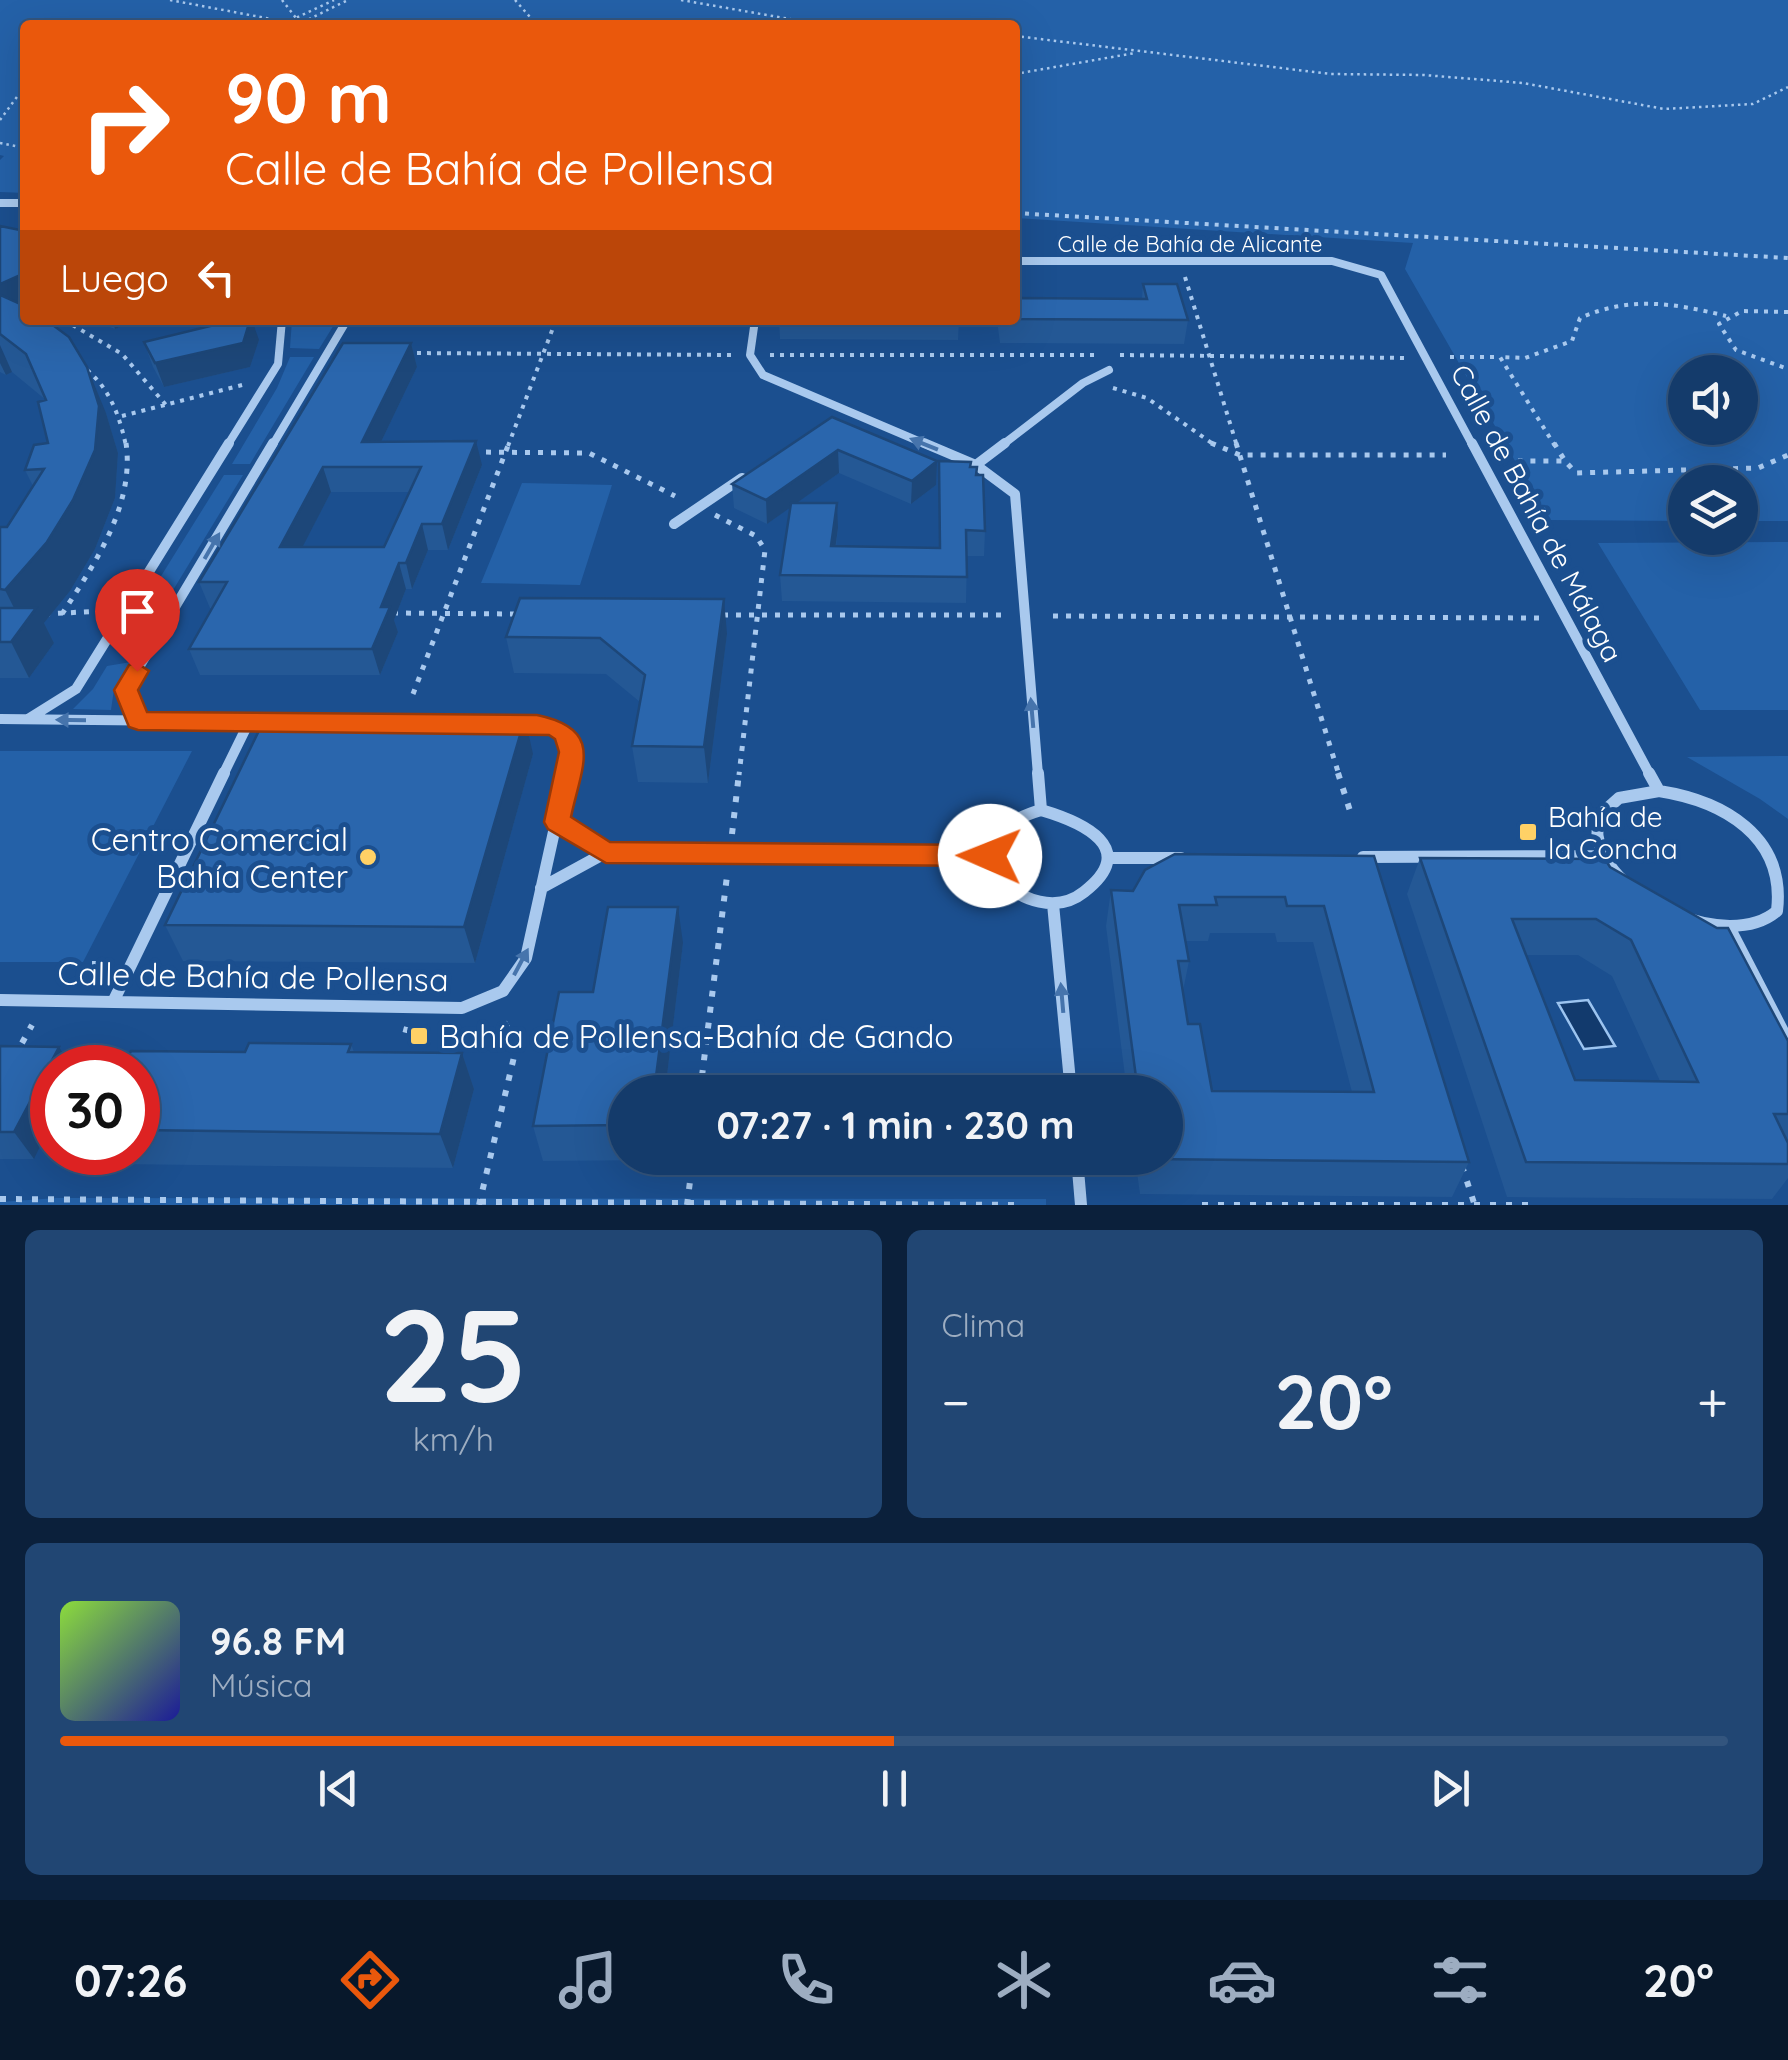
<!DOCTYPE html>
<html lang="es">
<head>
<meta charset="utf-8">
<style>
  :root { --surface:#143b6b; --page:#214673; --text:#f1f3f6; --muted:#9dadc1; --line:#33557e; --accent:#ea580c }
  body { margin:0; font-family:Quicksand,sans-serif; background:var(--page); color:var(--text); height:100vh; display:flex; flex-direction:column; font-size:38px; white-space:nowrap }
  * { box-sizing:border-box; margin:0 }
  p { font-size:32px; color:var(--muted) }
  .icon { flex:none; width:55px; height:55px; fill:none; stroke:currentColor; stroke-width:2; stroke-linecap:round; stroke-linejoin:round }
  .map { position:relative; height:1205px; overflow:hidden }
  .details { display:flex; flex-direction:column; gap:25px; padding:25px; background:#0b203b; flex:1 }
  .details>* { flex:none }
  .top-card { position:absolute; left:20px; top:20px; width:1000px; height:305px; border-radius:10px; box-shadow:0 10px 40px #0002,0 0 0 2px var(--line); background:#ea580c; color:#fff; overflow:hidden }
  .controls { position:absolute; left:1668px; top:355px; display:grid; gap:20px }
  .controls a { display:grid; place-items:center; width:90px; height:90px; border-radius:50%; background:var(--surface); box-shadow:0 10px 40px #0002,0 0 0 2px var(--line); font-size:50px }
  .speed { position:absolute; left:30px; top:1045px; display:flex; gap:20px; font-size:50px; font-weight:700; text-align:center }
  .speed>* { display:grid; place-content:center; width:130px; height:130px; border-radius:50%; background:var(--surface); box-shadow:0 10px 40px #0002,0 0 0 2px var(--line); line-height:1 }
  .speed .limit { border:15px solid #d22; background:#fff; color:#111 }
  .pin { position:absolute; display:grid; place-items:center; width:85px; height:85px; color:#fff; margin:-102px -42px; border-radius:50% 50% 50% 0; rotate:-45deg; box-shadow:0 0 10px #0007 }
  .pin .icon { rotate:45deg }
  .me { position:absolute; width:110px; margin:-55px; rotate:271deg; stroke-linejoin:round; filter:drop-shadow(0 0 8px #0008) }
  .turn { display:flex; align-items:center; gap:35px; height:210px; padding:0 40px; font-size:45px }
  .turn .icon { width:130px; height:130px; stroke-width:2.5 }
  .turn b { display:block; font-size:70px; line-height:85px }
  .then { display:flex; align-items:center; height:95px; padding:0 40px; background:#0003; gap:20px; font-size:38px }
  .big { font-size:75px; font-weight:700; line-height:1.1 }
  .details .widget { flex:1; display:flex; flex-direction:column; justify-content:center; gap:15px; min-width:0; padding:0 35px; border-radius:15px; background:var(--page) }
  .details .dial { align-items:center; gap:0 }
  .dial b { font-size:130px; line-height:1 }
  .song { display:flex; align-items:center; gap:30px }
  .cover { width:120px; height:120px; border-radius:15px; background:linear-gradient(135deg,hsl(90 70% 55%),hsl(240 70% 35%)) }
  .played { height:10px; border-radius:5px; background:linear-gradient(90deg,var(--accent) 50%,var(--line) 50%) }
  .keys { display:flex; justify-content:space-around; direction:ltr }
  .heat { display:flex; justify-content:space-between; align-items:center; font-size:55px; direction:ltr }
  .details .tiles { flex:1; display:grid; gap:25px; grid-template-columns:1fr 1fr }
  .widget:last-child { grid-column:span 2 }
  .trip { position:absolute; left:608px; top:1075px; width:575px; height:100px; border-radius:50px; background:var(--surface); box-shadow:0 10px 40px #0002,0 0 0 2px var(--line); font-weight:700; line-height:100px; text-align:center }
  .dock { display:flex; height:160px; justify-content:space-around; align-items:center; background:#08182b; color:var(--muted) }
  .dock .icon { width:70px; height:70px }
  .dock .on { color:var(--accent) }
  .dock b { font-size:45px; color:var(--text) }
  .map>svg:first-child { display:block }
  .green { fill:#2461a8; fill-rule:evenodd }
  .water { fill:#123a6d; stroke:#9cc4f0; stroke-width:2.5 }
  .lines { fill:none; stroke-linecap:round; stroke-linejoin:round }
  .path-far3 { stroke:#a9c9ee; stroke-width:2.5; stroke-dasharray:2.5 4; stroke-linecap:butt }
  .path-far2 { stroke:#a9c9ee; stroke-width:4; stroke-dasharray:4 6; stroke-linecap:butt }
  .path-far1 { stroke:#a9c9ee; stroke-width:5; stroke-dasharray:5 8; stroke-linecap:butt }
  .path { stroke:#a9c9ee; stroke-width:6; stroke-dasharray:6 10; stroke-linecap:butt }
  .street-far2 { stroke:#a9c9ee; stroke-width:8 }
  .street-far1 { stroke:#a9c9ee; stroke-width:10 }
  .street { stroke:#a9c9ee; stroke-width:12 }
  .wall { fill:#245895; fill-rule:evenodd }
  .shaded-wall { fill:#1d4779 }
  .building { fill:#2a66ad; stroke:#1d4779; stroke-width:2.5; fill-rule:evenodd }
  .oneway { fill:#4674ac }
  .route { fill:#ea580c; stroke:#983908; stroke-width:2.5 }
  .poi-dot { fill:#ffd166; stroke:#1b4f8f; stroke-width:4 }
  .labels { text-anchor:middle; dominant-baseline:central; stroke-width:10; stroke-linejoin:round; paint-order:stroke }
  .far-street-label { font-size:22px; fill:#fff; stroke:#1b4f8f }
  .street-label { font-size:28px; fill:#fff; stroke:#1b4f8f }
  .poi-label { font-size:28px; fill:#fff; stroke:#1b4f8f; text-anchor:start }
  .near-poi-label { font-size:32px; fill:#fff; stroke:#1b4f8f; text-anchor:end }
  .near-street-label { font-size:32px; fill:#fff; stroke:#1b4f8f }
</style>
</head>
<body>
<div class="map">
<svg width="1788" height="1205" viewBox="0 0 1788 1205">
  <rect width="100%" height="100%" fill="#1b4f8f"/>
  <path class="green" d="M0,0H1788V521H1740V482H1685V521L1549,520L1405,269L1413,243L1015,218V25H25V193L0,192V160L4,156L0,155ZM1685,372H1740V428H1685Z
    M292,320H337L319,349L290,348Z
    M290,357H314L250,464H232L277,388Z
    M224,475H243L164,605H143Z
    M522,483L612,485L580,585L481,583Z
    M1788,542V710H1700L1598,543Z
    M131,662L114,689L111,710L73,709L93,689L107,666Z
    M0,751H192L83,962H0Z
    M1788,756V819L1760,799L1687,757Z
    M57,1198L1046,1199V1205H0V1202Z"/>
  <path class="water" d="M1588,1000L1615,1046L1584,1049L1558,1003Z"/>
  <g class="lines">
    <path class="path-far3" d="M170,0L287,22L334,0
      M282,0L296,18
      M515,0L537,25
      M681,0L824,25
      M297,25L348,0
      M1015,36L1331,74L1424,75L1523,83L1664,109L1753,104L1788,87
      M1015,74L1135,53
      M0,120L25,86
      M0,143L25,148"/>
    <path class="path-far2" d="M1015,213L1788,258
      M1185,277L1237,446
      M1788,312L1742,311L1719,324L1736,350L1788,369
      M64,320L122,354L166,405
      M407,353L736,355
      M770,355H1099
      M1120,355L1408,358
      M1450,357H1500
      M87,370C110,389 120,417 126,446
      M1113,388L1147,398L1216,446
      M122,416L246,384
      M508,446L556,320
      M1555,446L1500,357L1525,358L1572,341L1580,318C1630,296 1674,303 1726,316"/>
    <path class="path-far1" d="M1211,443L1240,455H1446
      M1236,443L1339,775
      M1554,443L1565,461
      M473,452L589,453L675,496
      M1505,457L1518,461H1565L1576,473L1758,468L1788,455
      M715,515L756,536L765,550L739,775
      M393,613L517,614
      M45,614L102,611
      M62,614C94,565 135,505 126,443
      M723,615H1005
      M1053,616L1540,618
      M413,694L509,443"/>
    <path class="path" d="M1338,773L1351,814
      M732,834L739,773
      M92,964H109
      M152,964L166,965
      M407,1027L404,1038C441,1038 478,1041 511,1022L518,1040L479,1205
      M22,1043L32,1025
      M700,1092L727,876
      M1462,1166L1474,1203
      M0,1199L1023,1205
      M687,1205L693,1158
      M1202,1205H1538"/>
    <path class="street-far2" d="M0,203H25
      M1015,261H1332L1381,275L1473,446
      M755,320L750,355L763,375L930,446
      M227,446L278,364L282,320
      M272,446L347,320
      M1001,446L1083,383L1109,370"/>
    <path class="street-far1" d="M924,443L976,465L1015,494L1038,775
      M1472,443L1650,775
      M976,465L1005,443
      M674,524L742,478
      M0,719L274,722
      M28,719L76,689L229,443
      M138,721L126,689L273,443
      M516,723L556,727L567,734L572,752L567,775
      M223,775L249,722"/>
    <path class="street" d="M1038,773L1041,810
      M1649,773L1659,791
      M1659,791C1723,801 1786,836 1777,911C1728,953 1608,899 1598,838C1596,832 1599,822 1600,815L1619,798Z
      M1041,810C1082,822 1141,848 1084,892C1030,935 934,841 1041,810Z
      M557,821L605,853
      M1363,857L1602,856
      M1108,858H1181
      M541,888L605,853L989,856
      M1053,904L1071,1092
      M1729,927L1788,1041
      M0,1000L462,1008L503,991L526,958L567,773
      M114,1000L224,773
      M1077,1158L1081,1205"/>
  </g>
  <path class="wall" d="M0,226L25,320L106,413L118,453L115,498L95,549L70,591L44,623L54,643L29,678H0V527H7L33,486L25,470L48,443L46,400L12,372L6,375L0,372Z
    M1143,284L1188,320L1184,344L1000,343L997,320H1015V298L1142,299Z
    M92,320H135L115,329Z
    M779,320H959L958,340L780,339Z
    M259,340L250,367L164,387L153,367L144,342Z
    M411,343L417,367L381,442L482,465L448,550H428L412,589H406L394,620L398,632L380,675H200L189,649L212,608H210L199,582ZM331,492H409L384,547H302Z
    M832,417L936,485L911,504L839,473L796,503L838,528L836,546L939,548V461L971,467L976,475L985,531L984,556H967L966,603L782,601L780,575L790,507L767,524L734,508L732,484Z
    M727,634L708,783L638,782L632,746L640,702L606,674L514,673L506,637Z
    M533,754L475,963L183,961L165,925Z
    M1374,856L1469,1162L1452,1197L1140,1194L1135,1158H1165V1092H1127L1106,926L1111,890L1133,891ZM1210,933H1275L1277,942H1313L1352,1092L1212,1091L1188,1024L1183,991L1189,961L1185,941H1208Z
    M1420,858L1610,867L1717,928L1788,1041V1178L1772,1199L1507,1197L1407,894ZM1526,955H1578L1612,976L1660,1081L1575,1080Z
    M683,943L665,1092H625V1158H657L656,1160L543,1161L533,1126L593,992Z
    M351,1044L354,1052L462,1053L474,1089L453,1168L117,1164L110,1152H138V1068L245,1052Z
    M0,1046L34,1159H0Z"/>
  <path class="shaded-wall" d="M25,273V320L0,318V284Z
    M112,320H135L115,329Z
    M250,320H252L259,340L250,367L164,387L155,363Z
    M411,343L417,367L369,467L362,442Z
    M0,345L12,372L6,375L0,363Z
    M87,367L106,413L118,453L115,498L95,549L70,591L44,623L54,643L29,678L11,642L23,626L5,590Z
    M476,441L482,465L448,550L442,524Z
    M838,450L839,473L767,524L766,500Z
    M937,461L936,485L911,504L912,481Z
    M323,467L331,492L289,573L280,547Z
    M837,503L838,528L832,572L831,546Z
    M422,524L428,550L412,589L406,563Z
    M399,563L406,589L394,620L398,632L380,675L372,649L381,607Z
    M724,599L727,634L708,783L704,747Z
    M525,718L533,754L475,963L464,927Z
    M678,907L683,943L665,1092H654Z
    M59,1047L72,1068H52V1121L34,1159L14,1132Z
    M462,1053L474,1089L453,1168L440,1134Z"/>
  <path class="building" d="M0,226L25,231V273L0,284Z
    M1143,284H1177L1188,320L1015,319V298L1147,299Z
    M0,295L25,306V320H46L69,337L87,367L99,406L95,450L73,500L47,542L5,590L0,589V527H7L44,469L25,470L34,445L48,443L38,402L46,400L26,354L0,334Z
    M235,320H250L243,343L155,363L144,342Z
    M343,343H411L362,442L476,441L442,524H422L406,563H399L381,607H390L372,649H189L227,582H199ZM323,467H421L384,547H280Z
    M832,417L937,461L912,481L838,450L766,500L732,484Z
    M939,461L971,462L970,467H977L976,475H983L985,531L966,530L967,577L780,575L791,503H837L831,546L940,548Z
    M520,598L724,599L704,747L632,746L645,675L600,638L506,637Z
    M0,608H36L11,642H0Z
    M266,716L525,718L464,927L165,925Z
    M1175,854L1374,856L1469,1162L1147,1159V1158H1165V1092H1138L1111,890L1133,891L1145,870ZM1215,897H1285L1287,906H1324L1374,1092L1212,1091L1200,1024H1188L1178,961H1189L1179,905H1217Z
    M1420,858L1605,859L1610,867L1717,928H1728L1788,1041V1114H1774L1788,1143V1164L1526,1162ZM1512,919H1596L1631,940L1698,1082L1575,1080Z
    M608,907H678L654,1092H625V1125L533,1126L559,992H593Z
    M249,1043L351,1044L348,1052L462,1053L440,1134L138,1130V1068H123L131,1051L245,1052Z
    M0,1046L59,1047L14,1132H0Z"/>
  <defs><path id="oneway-solid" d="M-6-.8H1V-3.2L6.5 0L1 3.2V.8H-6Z" transform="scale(2.5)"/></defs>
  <g class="oneway">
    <use href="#oneway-solid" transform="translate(924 444) rotate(-158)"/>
    <use href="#oneway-solid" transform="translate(212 546) rotate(-60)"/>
    <use href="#oneway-solid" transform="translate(1032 713) rotate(-95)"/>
    <use href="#oneway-solid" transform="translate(71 720) rotate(-179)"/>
    <use href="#oneway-solid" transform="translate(521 962) rotate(-62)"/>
    <use href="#oneway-solid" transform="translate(1062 998) rotate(-95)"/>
  </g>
  <path class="route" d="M137,663L149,671L138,690L147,712L537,715C605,729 582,765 571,817L610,842L990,845L999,848L1003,856L999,863L990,866L606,863L548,829L544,822L559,752L555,739L549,735L138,730L129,727L114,690L129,665Z"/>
  <g class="poi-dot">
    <rect x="1518" y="822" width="20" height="20" rx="5"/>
    <circle cx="368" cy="857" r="10"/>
    <rect x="409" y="1026" width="20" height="20" rx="5"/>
  </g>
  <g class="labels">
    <g class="far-street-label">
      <text x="1190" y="244">Calle de Bahía de Alicante</text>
    </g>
    <g class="street-label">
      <text transform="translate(1537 513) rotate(62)">Calle de Bahía de Málaga</text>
    </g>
    <g class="poi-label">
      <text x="1548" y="816">Bahía de<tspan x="1548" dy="32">la Concha</tspan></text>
    </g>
    <g class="near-poi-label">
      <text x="348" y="839">Centro Comercial<tspan x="348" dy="37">Bahía Center</tspan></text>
      <text x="439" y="1036" text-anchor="start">Bahía de Pollensa-Bahía de Gando</text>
    </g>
    <g class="near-street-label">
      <text transform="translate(253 976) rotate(1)">Calle de Bahía de Pollensa</text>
    </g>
  </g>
</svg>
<div class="controls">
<a><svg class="icon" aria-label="sound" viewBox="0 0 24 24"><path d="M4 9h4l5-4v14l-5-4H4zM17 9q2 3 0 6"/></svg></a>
<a><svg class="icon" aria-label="layers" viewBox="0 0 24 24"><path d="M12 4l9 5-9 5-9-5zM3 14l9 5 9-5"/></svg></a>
</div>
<div class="speed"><div class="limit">30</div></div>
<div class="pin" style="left:137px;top:671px;background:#d93025"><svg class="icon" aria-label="arrive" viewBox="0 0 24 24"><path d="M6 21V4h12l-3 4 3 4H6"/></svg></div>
<svg class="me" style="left:990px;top:856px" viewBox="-20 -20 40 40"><circle r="19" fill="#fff"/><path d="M0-13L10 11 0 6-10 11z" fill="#ea580c"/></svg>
<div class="trip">07:27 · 1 min · 230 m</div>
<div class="top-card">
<div class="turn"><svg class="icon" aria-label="right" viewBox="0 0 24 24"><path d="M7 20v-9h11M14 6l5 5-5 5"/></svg><div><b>90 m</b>Calle de Bahía de Pollensa</div></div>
<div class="then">Luego<svg class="icon" aria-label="left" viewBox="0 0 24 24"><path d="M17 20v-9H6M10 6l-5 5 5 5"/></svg></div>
</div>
</div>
<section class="details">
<div class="tiles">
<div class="widget dial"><b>25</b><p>km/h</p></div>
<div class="widget"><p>Clima</p>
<div class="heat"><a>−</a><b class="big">20°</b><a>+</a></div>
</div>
<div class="widget">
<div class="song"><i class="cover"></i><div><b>96.8 FM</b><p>Música</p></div></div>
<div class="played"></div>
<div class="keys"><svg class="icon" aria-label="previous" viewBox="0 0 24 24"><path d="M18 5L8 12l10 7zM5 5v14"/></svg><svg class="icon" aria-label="pause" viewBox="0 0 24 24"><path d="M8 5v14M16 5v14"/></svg><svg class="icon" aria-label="next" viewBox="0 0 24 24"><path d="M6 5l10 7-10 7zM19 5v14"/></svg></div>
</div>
</div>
</section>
<nav class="dock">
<b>07:26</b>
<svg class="icon on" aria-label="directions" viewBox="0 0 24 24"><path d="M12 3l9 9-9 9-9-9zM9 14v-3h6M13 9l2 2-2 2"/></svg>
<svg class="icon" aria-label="music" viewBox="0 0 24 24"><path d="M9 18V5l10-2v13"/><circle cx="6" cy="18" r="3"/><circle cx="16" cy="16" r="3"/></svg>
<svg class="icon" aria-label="phone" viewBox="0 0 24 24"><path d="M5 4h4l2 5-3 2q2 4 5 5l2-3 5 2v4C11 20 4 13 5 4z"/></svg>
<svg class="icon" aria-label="climate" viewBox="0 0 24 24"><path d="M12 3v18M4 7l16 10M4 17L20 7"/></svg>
<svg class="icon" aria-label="car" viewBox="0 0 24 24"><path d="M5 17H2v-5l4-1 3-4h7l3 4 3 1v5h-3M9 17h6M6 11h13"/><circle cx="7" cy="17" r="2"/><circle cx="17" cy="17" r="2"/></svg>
<svg class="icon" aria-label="filters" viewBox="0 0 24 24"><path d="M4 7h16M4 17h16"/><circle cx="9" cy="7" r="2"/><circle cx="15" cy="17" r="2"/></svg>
<b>20°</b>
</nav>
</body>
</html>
